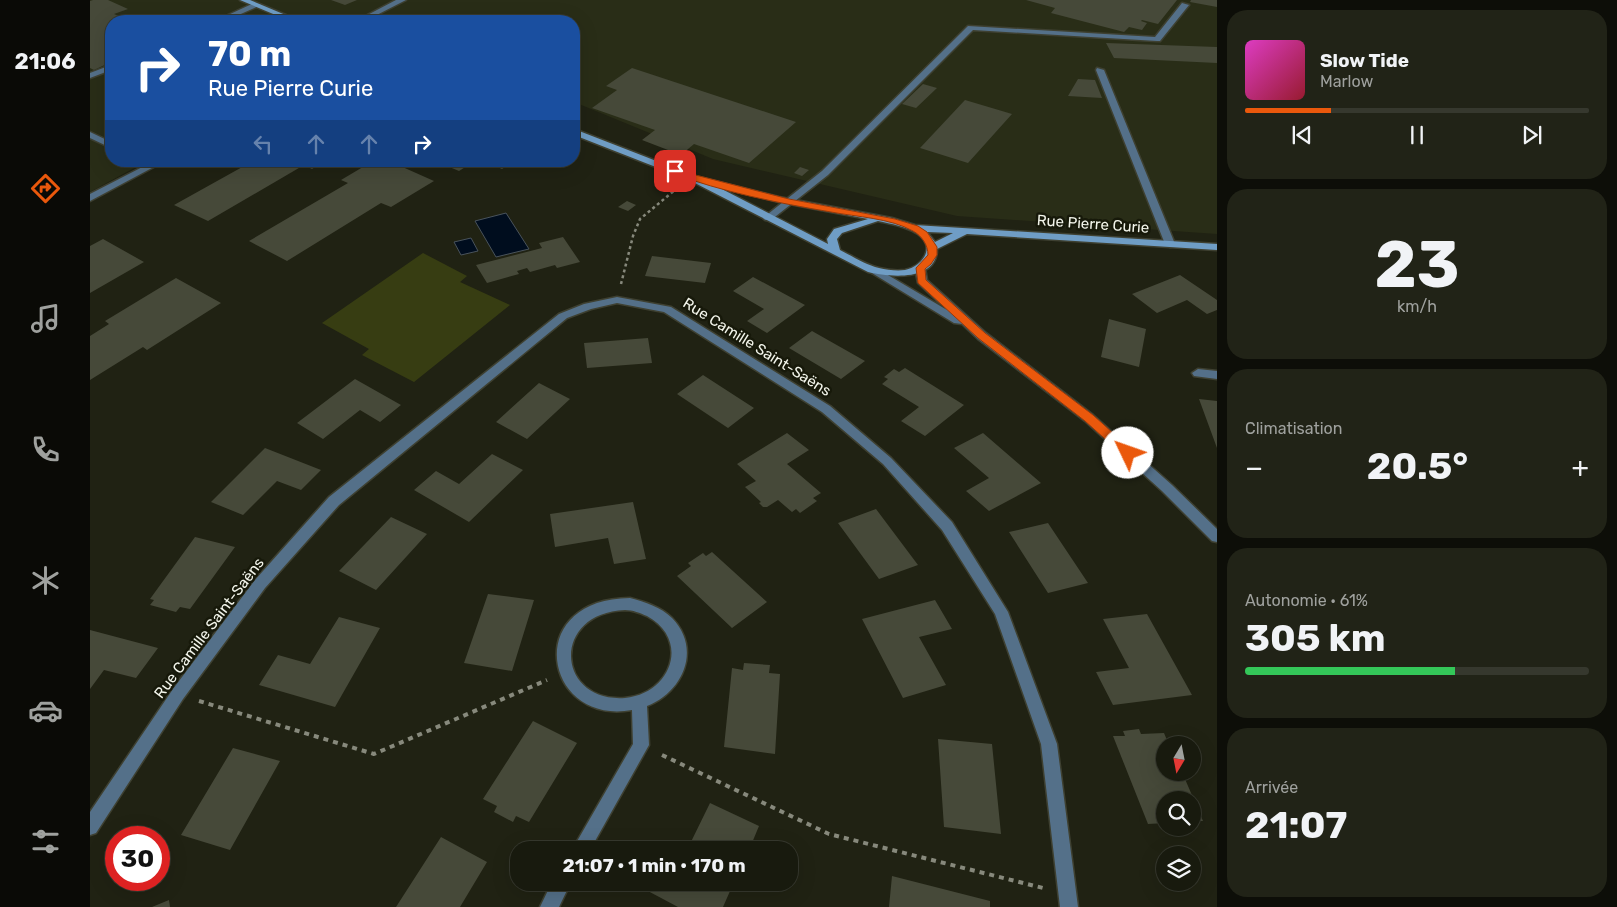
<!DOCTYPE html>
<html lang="fr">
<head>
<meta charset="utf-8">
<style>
  :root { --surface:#181a0e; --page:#212317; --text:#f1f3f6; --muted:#9fa19e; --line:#36382e; --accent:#ea580c }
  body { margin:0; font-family:Rubik,sans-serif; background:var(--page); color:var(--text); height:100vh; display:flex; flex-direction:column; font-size:19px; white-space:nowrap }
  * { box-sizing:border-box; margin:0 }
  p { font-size:16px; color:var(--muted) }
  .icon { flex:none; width:28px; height:28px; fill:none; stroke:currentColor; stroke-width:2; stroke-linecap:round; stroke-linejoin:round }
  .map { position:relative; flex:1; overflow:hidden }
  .sheet { display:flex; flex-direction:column; gap:10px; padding:10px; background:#0d0e08; width:400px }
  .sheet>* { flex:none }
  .banner { position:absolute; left:15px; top:15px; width:475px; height:152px; border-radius:20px; box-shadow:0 5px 20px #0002,0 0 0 1px var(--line); background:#1a4fa0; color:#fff; overflow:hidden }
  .needle { width:32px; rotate:190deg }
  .tools { position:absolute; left:1066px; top:736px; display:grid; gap:10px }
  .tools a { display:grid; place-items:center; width:45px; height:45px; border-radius:50%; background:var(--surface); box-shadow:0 5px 20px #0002,0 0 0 1px var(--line); font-size:25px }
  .speed { position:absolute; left:15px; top:826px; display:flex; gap:10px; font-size:25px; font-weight:700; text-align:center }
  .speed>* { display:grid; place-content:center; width:65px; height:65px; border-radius:50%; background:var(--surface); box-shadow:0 5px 20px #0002,0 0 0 1px var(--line); line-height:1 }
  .speed .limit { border:8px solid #d22; background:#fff; color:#111 }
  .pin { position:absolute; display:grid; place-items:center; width:42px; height:42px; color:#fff; margin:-21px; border-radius:10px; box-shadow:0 2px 8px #0006 }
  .me { position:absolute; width:55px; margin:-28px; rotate:312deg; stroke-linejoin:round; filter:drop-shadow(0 0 4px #0008) }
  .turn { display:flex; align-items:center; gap:18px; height:105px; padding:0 20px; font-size:22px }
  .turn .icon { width:65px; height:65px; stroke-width:2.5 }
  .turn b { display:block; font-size:35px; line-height:42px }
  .lanes { display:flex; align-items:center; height:48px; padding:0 20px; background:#0003; justify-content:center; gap:25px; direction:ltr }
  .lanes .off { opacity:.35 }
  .big { font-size:38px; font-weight:700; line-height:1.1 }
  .sheet .tile { flex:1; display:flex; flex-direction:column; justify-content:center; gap:8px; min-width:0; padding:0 18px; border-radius:20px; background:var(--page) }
  .sheet .dial { align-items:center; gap:0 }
  .dial b { font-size:65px; line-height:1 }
  .song { display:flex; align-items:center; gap:15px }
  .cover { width:60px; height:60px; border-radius:8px; background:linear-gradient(135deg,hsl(310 70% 55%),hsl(350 70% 35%)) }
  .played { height:5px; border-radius:2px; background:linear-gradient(90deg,var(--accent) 25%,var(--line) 25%) }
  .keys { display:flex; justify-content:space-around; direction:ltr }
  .heat { display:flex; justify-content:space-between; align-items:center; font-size:28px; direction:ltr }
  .charge { height:8px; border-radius:4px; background:linear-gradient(90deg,#34c759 61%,var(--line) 0) }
  .trip { position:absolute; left:420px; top:841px; width:288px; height:50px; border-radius:20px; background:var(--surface); box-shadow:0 5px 20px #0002,0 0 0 1px var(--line); font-weight:700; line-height:50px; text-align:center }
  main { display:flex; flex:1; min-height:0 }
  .tabs { display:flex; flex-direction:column; width:90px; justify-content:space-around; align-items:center; background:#0a0a06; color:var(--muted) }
  .tabs .icon { width:35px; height:35px }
  .tabs .on { color:var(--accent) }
  .tabs b { font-size:22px; color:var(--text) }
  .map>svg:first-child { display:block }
  .built { fill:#292d17 }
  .green { fill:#373d12 }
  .water { fill:#000d1e; stroke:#49535c }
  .building { fill:#464939 }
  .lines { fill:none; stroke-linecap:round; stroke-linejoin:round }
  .lane-casing { stroke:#3e4031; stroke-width:3 }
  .street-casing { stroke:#3e4031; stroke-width:3 }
  .secondary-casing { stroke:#3e4031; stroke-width:3 }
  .path-far1 { stroke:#87897c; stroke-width:2.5; stroke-dasharray:3 3; stroke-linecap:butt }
  .path { stroke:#87897c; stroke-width:4; stroke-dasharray:5 5; stroke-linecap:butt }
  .lane { fill:#547089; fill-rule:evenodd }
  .street { fill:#547089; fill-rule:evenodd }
  .secondary { fill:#6f9dc5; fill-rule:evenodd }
  .route { fill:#ea580c; stroke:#983908 }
  .labels { text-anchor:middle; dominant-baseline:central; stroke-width:5; stroke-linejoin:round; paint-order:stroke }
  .street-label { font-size:15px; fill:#f3f5eb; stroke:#17190a }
</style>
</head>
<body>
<main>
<nav class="tabs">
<b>21:06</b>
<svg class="icon on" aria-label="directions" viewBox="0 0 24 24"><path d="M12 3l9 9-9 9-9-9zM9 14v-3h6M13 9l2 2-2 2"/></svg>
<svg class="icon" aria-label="music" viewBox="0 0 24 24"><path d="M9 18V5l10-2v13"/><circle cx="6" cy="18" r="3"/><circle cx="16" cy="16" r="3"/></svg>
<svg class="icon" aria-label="phone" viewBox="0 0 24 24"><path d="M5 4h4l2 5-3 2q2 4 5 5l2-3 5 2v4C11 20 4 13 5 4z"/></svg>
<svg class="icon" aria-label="climate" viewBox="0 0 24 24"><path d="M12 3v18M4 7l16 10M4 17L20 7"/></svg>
<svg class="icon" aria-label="car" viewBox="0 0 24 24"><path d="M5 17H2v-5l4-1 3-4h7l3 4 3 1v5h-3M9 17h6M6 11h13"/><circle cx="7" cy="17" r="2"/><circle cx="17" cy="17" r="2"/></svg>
<svg class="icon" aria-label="filters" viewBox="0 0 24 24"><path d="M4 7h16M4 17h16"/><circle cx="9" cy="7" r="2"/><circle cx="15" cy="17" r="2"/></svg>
</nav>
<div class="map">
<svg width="1127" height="907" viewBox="0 0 1127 907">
  <rect width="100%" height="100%" fill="#202213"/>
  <path class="built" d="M0,0H1127V234L867,216L623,159L484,102V21H21V161H57L0,192Z"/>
  <path class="green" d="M333,253L377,276L370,282L420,305L324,382L272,355L279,349L232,323Z"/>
  <path class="water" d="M416,213L439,249L406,257L385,221Z
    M381,238L388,251L371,255L364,242Z"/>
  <path class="building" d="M3,0H18L38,9L24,14L41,21H21V62L4,70L0,68V1Z
    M241,0H267L255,5Z
    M936,0H1087L1068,24L1052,20L1051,21L1057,23L1052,30L1039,27L1034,32L961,13L965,8Z
    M1101,0H1127V7L1100,2Z
    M1016,43L1127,47V63L1024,58Z
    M542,68L706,122L659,163L604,144L591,155L552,140L565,130L502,108L527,90L516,86Z
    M988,79L1005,80L1012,98L978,96Z
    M833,84L847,88L826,108L812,104Z
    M875,100L922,114L878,163L830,148Z
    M163,161H234L222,169L214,165L118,221L84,205Z
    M283,161H299L344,181L301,207L291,203L197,261L159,241L258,183L251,180Z
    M345,161H385L369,171Z
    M394,161H424L412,169Z
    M710,167L719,170L712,176L704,173Z
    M537,201L546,205L538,211L528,207Z
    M473,237L490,262L467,268L465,265L440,272L437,268L427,271L429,274L397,283L386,265L452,248L449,243Z
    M13,239L54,262L0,293V246Z
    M562,256L621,263L615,283L555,276Z
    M1090,275L1127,300V310L1117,314L1097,300L1067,313L1042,294Z
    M663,277L715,305L677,333L657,321L674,309L643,291Z
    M86,278L131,303L57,350L53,347L0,380V336L19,324L15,321Z
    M1019,319L1056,329L1049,367L1011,357Z
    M722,331L775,361L751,379L699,348Z
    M558,338L562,363L497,368L494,343Z
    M815,368L874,405L835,436L811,421L829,407L792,384L798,379L794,377L804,369L809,372Z
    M613,375L664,408L638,428L587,394Z
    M265,379L311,405L290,422L270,410L233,439L207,423Z
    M449,383L480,399L437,439L406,422Z
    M1109,399L1127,401V448Z
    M697,433L719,450L697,464L731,493L723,498L727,501L710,513L706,509L702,512L688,500L677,507H673L669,503L671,502L655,487L666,481L647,464Z
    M893,433L951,483L899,511L876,491L899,478L864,448Z
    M175,448L231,470L211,490L187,481L153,515L121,502Z
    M402,454L433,470L379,522L324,490L346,471L369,484Z
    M543,502L556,559L524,564L518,538L465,547L460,514Z
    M786,509L828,565L789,579L748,523Z
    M301,517L337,534L286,590L249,571Z
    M958,523L998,583L958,593L919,532Z
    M105,537L145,547L100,609L90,607L86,612L60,605L64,600L60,599Z
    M622,552L677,602L642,628L587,576L601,566L598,563L613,553L616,556Z
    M398,594L444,600L422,671L374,663Z
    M845,600L862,629L829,637L856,685L813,698L772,619Z
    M1057,614L1102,695L1023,705L1006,672L1039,668L1013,619Z
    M249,617L290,628L245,707L169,685L188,655L220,664Z
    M0,630L68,648L46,678L14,670L0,689Z
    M654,663L680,665L679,673L690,674L685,754L634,747L642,668L653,670Z
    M443,721L487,743L439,822L426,816L423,822L404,812L407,806L393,799Z
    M1049,729L1051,734L1074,733L1079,745H1075V772H1092L1113,821H1102V800H1075V823L1058,824L1023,736H1035L1033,731Z
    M848,739L902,744L911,834L854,827Z
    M143,748L190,761L140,850L91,835Z
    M620,803L669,826L659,850H597Z
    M351,837L397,862L370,907H306Z
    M556,842L573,850H552Z
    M802,876L900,901V907H799Z
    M541,882H644L633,907H588Z
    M79,900L80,907H62Z"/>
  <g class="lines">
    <g class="lane-casing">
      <path id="lane" d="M306,0H316L275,21H266Z
        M164,3L171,5L135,21H125Z
        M1092,3L1099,5L1070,41H1067L883,30L738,175L681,220H675L673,218L732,171L878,26L1065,37Z
        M21,65V70L0,78V73Z
        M1007,68L1014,70L1085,244L1084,246L1080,247L1075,244L1006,70Z"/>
    </g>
    <g class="street-casing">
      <path id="street" d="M0,132L21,142V148L0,138Z
        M64,161H75L0,201V194Z
        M830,265L835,268L837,280L896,333L1003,415L1082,485L1127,529V542L1122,541L1072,491L995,421L888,339L872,324L864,323L777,270L782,267L786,268L857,310L828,283L825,268Z
        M527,297L581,307L740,406L801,458L862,522L918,612L967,744L988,907H970L951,744L905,614L852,530L793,464L732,412L574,312L527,303L501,309L477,318L249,505L175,588L93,699L6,833L0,835V812L83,689L165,580L239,497L469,314L494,304Z
        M1108,369L1127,371V379L1104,376L1102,373Z
        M540,598C555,602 571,607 582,618C612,649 593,692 557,706L559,745L500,850H482L543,744L542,710C454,726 431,599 540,598ZM535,610C543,610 550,613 557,616C601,640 581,694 535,698C466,703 460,613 535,610Z
        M462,882H481L469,907H450Z"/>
    </g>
    <g class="secondary-casing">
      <path id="secondary" d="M150,0H160L210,21H200Z
        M484,129L605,176L689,197L802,218L825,225L1127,244V250L877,234L847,249C847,282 799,277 778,272L599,180L484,135ZM626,186L689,202L778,219L744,229L737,239L738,244ZM788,221C801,224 816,226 828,234C846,247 833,266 815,270C807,271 797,270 789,268C776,265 762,256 750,250L747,239L752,233ZM837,232L863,233L845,242Z"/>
    </g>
    <path class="path-far1" d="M531,284L543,236L550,219L585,190"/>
    <path class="path" d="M109,701L284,754L457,680
      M572,755L739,834L953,888"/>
    <use href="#lane" class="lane"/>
    <use href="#street" class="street"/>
    <use href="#secondary" class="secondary"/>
  </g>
  <path class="route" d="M582,169L699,199L805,219L828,226L837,232L847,247V255L841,264L835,269L836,280L895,333L1003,415L1042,450L1044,453L1042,456H1034L995,421L888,338L828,283L826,268L838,255C838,245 832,236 823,231C800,218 767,217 741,212C688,203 632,192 582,173Z"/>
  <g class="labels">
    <g class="street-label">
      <text transform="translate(1003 224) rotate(4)">Rue Pierre Curie</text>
      <text transform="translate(667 347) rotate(32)">Rue Camille Saint-Saëns</text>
      <text transform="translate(119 628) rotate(-53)">Rue Camille Saint-Saëns</text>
    </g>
  </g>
</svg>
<div class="tools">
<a><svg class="needle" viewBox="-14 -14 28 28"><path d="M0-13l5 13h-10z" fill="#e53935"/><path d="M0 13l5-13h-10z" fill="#9fa19e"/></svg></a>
<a><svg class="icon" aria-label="search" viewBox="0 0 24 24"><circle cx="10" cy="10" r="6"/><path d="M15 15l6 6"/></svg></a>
<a><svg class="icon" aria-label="layers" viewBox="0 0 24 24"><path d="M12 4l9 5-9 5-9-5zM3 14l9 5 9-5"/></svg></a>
</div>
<div class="speed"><div class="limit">30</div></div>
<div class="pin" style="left:585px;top:171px;background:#d93025"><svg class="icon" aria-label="arrive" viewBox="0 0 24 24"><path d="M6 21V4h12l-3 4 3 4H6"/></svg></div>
<svg class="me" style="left:1038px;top:453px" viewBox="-20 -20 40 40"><circle r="19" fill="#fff"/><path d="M0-13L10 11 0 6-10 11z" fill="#ea580c"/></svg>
<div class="trip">21:07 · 1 min · 170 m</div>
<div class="banner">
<div class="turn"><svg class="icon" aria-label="right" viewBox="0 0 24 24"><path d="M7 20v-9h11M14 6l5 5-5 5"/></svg><div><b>70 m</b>Rue Pierre Curie</div></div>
<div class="lanes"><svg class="icon off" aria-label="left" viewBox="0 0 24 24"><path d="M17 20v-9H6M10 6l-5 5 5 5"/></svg><svg class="icon off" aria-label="ahead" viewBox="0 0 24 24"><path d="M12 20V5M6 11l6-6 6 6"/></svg><svg class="icon off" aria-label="ahead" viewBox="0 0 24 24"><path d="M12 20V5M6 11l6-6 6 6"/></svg><svg class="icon" aria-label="right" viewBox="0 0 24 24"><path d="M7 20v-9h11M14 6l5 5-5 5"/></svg></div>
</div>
</div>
<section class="sheet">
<div class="tile">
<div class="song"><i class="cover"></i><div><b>Slow Tide</b><p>Marlow</p></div></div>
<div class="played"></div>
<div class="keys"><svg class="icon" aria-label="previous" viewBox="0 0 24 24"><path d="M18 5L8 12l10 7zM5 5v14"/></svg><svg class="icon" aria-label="pause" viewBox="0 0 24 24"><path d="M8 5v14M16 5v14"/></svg><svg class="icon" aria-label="next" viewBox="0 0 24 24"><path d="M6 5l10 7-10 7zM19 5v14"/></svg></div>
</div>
<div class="tile dial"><b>23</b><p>km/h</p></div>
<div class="tile"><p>Climatisation</p>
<div class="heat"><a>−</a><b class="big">20.5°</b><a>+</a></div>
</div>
<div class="tile"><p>Autonomie · 61%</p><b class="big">305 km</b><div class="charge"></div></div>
<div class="tile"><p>Arrivée</p><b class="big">21:07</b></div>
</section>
</main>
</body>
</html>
